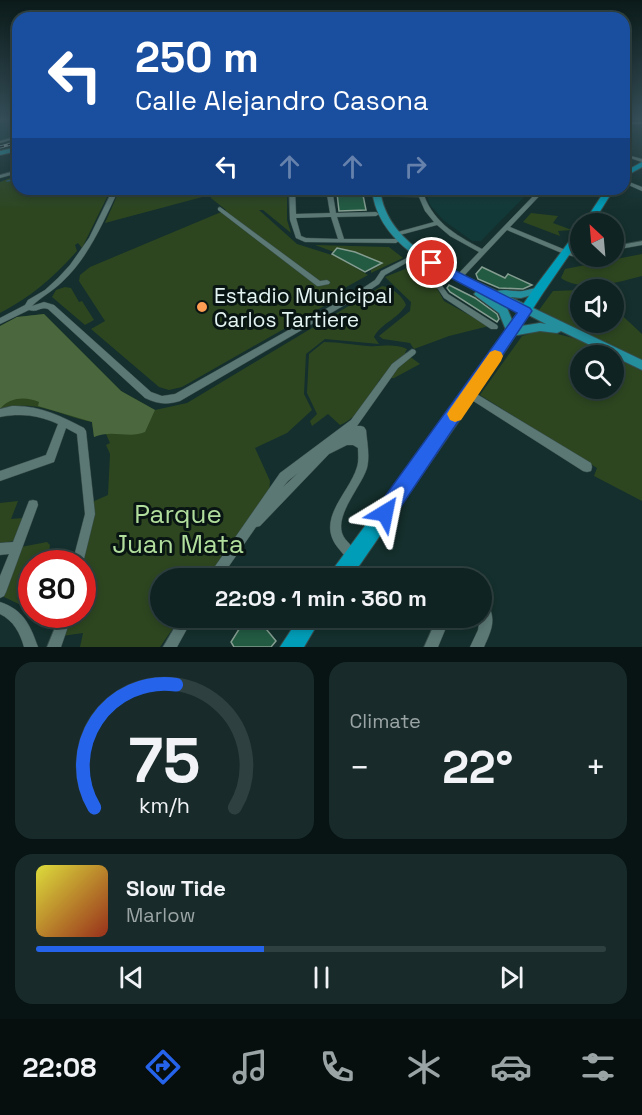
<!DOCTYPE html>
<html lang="en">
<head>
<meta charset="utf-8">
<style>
  :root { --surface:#0f2322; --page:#182b2a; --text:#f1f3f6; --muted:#9ba4a5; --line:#2f4040; --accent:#2563eb }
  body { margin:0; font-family:"Space Grotesk",sans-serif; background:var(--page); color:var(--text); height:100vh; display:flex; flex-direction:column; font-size:22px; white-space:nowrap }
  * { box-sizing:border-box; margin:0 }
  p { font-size:20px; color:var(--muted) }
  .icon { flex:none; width:33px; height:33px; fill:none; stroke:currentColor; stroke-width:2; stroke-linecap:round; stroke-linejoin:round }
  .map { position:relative; height:647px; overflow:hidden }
  .sheet { display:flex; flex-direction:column; gap:15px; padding:15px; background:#081313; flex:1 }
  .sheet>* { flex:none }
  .guide { position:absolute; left:12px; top:12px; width:618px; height:183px; border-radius:18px; box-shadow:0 3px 9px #0003,0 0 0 2px var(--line); background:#1a4fa0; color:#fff; overflow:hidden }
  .needle { width:39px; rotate:334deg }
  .fabs { position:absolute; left:570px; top:213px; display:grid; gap:12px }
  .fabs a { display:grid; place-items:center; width:54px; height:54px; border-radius:50%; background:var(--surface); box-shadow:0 3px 9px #0003,0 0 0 2px var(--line); font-size:30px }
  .speed { position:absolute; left:18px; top:550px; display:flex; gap:12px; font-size:30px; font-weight:700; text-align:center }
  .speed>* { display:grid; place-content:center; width:78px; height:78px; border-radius:50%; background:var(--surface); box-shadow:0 3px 9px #0003,0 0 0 2px var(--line); line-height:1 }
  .speed .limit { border:9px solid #d22; background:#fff; color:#111 }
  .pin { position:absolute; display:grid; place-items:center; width:51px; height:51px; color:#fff; margin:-26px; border:3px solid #fff; border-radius:50%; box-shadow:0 2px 6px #0007 }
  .me { position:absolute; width:66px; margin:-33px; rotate:35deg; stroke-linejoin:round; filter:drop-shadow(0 0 4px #0008) }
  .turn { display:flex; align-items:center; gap:21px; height:126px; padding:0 24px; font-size:27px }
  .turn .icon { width:78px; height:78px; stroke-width:2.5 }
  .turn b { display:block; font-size:42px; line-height:51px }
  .lanes { display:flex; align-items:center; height:57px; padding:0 24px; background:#0003; justify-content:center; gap:30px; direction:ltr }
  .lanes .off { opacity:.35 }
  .big { font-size:45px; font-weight:800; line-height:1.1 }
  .sheet .widget { flex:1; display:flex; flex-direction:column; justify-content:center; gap:9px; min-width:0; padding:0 21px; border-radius:18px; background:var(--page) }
  .sheet .dial { align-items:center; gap:0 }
  .dial svg { height:156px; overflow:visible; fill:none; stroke:var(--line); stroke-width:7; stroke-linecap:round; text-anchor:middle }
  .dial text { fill:var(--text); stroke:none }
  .song { display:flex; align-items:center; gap:18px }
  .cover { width:72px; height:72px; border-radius:9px; background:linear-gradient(135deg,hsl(60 70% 55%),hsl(10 70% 35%)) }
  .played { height:6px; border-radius:3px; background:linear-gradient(90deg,var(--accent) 40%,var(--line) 40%) }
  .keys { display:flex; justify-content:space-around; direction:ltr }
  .heat { display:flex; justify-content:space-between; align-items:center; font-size:33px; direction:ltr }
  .sheet .tiles { flex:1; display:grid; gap:15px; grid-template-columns:1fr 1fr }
  .widget:last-child { grid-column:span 2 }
  .trip { position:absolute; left:150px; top:568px; width:342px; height:60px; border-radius:30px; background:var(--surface); box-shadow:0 3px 9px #0003,0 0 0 2px var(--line); font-weight:800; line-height:60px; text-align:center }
  .tabs { display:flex; height:96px; justify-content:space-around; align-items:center; background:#060e0e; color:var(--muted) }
  .tabs .icon { width:42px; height:42px }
  .tabs .selected { color:var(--accent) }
  .tabs b { font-size:27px; color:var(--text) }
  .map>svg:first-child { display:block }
  .built { fill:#123937 }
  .green { fill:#2d4620 }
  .forest { fill:#4b673d }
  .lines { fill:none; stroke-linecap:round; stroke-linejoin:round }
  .stream { stroke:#295675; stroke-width:1.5 }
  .building { fill:#225a42; stroke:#849d90; stroke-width:1.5 }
  .minor-casing { stroke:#374c4a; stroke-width:1 }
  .major-casing { stroke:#374c4a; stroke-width:2 }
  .highway-casing { stroke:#374c4a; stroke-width:2 }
  .minor { fill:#5b7875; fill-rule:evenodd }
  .major { fill:#248e9d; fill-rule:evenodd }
  .highway { fill:#009db8; fill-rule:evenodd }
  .rail-casing { stroke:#a3b6b4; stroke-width:3 }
  .rail { stroke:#091513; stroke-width:1.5; stroke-dasharray:4; stroke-linecap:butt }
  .route { fill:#2563eb; stroke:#184099; stroke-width:1.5 }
  .slow { fill:#f59e0b }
  .poi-dot { fill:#fc9d53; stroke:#091513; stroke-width:2 }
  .labels { text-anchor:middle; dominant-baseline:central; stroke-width:6; stroke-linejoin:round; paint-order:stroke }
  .poi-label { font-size:21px; fill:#e4f4f2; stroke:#091513; text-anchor:start }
  .near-park-label { font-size:26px; fill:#b1de9c; stroke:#091513 }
</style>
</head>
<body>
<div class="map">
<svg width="642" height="647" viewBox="0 0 642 647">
  <rect width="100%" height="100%" fill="#142f2d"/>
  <path class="built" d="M0,119H18V137L0,142Z
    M425,189H532L481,241H472L443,220L430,205Z"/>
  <path class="green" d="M18,175V189H111L82,248L78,243L75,245L77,251C53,278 31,297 0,313V182Z
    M120,189H201L206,196L105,223Z
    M210,189H287V220L291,233L263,210H259L297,244L335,256L368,275L341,290L338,288L333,291L340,297L182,387L169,390L159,387L91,329L105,321L79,281L80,275L90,267L226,210L211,198Z
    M531,213L558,216L553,223L572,230L558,231L560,236L523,222Z
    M315,245L389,247L403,258L371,273V270L382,264L355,252H334Z
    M642,254V276C619,282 582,293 561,278L565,269Z
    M415,265L429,274L444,301L489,326L449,336L414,349L410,343L383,339L379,336L410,311L411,302L385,277Z
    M382,286C391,287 403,296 406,305C398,319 380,324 374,337L379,344L325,339L306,354L304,394L312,410L287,433L255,448L270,481L269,495L209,579H160V618H180L160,647H80L83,633L62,636L69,615H82V564L92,502L108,495L110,454L106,445L110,443L105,432L94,437L92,422C57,415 38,399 0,409V326L17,317L44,314L121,391L155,410L187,403Z
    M65,287L71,288L79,302L82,301L94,320L85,325L52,297L56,290Z
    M580,290V322H614V308L642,334V360L539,310L553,291Z
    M542,330L577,339L610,355L580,356V388H614V357L642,371V501L594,476L597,468L480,395L522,336Z
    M324,342C339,342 354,345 368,346C382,347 394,343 407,349L405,353L420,364L394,378L380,379C371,395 358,418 340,425L328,414L312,426L310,421L317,414L307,393L309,354Z
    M18,501L11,519L23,518L14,541L0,543V503Z
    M47,542L50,545L48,560L49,564H32L31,597L25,607L4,597L21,547Z"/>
  <path class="forest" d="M44,314L121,391L155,410L145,432C129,439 112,429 94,437L92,422L38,406L39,402C26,396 9,397 0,409V326L17,317Z"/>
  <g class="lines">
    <path class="stream" d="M7,181L18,179"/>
  </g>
  <path class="building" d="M337,193L363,195L366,210L339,211Z
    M337,248L355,252L382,263L365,272L332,254Z
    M482,267L505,278L508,274L532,285L523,289L499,288L478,279L476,274Z
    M449,285L475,298L497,314L499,319L497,322L450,292L447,288Z
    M246,618H251L255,622L258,619L276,641L271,647H234L231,642Z"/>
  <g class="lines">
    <g class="minor-casing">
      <path id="minor" d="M624,122H642V124H624Z
        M18,136V138L0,143V141Z
        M624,146L632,148V149L630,150L624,148Z
        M624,154L642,159V162L624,156Z
        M18,170V173L0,178V175Z
        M624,180L642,187V191L624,183Z
        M113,189H119C103,222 89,257 62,282C53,291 41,297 32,306L44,302L54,305L151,392L162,396L175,394L363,288L375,280L381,271L417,253H421L422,254L385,275L379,284L367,292L180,401C167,405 157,404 145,398L48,309C40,306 38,313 29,310L0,324V318L25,305L28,300L45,290L58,278L70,265L89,238Z
        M289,189H295L296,214L330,213L326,189L373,190L374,191L371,193L334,191L332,189L336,213L376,212L379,214L376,216L337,217L344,239H396L399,241L396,243L305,242L296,238L290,220ZM331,217L338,239L306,238L301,236L296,218Z
        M416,189H422C431,221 454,234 482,249L540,189H546L510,227L568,251L580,254V256H583L580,258L564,254L507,230L461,279H457L456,277L457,275L479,252L450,236L437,225L396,236L394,235V233L434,222L425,211L419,197L376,196L373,194L376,192L418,193Z
        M220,207L320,281L327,280L330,282L329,284L319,286H317L218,210V208Z
        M642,241V245L614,250V246Z
        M570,245L580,248V252L568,248V246Z
        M435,270H437L440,272V283L448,294L497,325L498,327L497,329H491L444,298L434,283Z
        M412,349L415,350L416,352L415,354L398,368L357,426H361L364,427L366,430C367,442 370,456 367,468C361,487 336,513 342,533C345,542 355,547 359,556L357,560L353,562C347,559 343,554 339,549C314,520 349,494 357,467C359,461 358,454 358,448L353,445H347L329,454L260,526L256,527L220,579H207L209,575L280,473L351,420L392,364ZM298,473L283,487L288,481Z
        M470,390L591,463L592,467L591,471L587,472L583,471L467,397L466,394L467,391Z
        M12,406C39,405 61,416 84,428L86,431L95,514L82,567V564H72L85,514L77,434L66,428L54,462L0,481V471L46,455L58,424C38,415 21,413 0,417V409Z
        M33,500L37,501L38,505L6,592L4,596L0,598V576L9,554L0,555V543L13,542L29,501Z
        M482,599L486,601C497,619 492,629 484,647H470L478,630L480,618H482Z
        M0,602C24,610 30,625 38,647H24C20,633 14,621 0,614Z
        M60,615H72L61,647H47Z
        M180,618H193L177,647H163Z
        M437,618H450L438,647H424Z"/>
    </g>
    <g class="major-casing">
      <path id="major" d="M18,147V151L0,155V151Z
        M372,189H380C386,246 452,270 497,291C505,289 514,292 523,291C530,290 535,287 542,288L544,290L542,292L521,298L510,297L642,360V370L561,331L557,333L540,331L512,336L508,335L499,313L476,296L474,294L476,292L479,291C436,270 377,244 372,189ZM485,293L494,297L546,324L540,323L515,327L507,308Z"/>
    </g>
    <g class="highway-casing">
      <path id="highway" d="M642,162V167L624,177V172Z
        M606,189H614L592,224H583Z
        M580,230V239L543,293L470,405L350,579H328L331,572L460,397L535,287L577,231Z
        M299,618H321L304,647H280Z"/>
    </g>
    <use href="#minor" class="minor"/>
    <use href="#major" class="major"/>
    <use href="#highway" class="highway"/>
    <g class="rail-casing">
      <path id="rail" d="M0,147L18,142"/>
    </g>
    <use href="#rail" class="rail"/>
  </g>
  <linearGradient id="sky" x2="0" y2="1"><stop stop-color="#0b1a19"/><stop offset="0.57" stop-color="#344d57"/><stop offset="1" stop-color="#344d57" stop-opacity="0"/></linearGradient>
  <rect width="642" height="210" fill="url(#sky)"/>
  <path class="route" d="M432,259L530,308L532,311L392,520L385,523L378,520L375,513L378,506L517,313L428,266L426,263Z"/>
  <path class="slow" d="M495,350L501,352L503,356L501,361L461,420L455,422L450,420L447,414L450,409L490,352Z"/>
  <circle class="poi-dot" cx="202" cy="307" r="6"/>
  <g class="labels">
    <g class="poi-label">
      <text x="214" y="295">Estadio Municipal<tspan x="214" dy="24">Carlos Tartiere</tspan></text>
    </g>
    <g class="near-park-label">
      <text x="178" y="514">Parque<tspan x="178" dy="30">Juan Mata</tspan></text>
    </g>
  </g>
</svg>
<div class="fabs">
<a><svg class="needle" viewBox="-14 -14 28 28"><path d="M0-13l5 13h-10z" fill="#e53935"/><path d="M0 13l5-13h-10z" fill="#9ba4a5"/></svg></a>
<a><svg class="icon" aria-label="sound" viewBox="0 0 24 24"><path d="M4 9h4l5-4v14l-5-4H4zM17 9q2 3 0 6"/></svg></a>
<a><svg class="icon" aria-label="search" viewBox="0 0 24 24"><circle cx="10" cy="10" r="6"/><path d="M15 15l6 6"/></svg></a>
</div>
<div class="speed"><div class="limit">80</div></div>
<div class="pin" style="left:432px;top:263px;background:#d93025"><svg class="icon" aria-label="arrive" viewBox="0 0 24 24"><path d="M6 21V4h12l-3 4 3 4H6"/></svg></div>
<svg class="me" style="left:385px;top:513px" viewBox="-20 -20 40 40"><path d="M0-17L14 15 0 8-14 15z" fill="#2563eb" stroke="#fff" stroke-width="4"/></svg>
<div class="trip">22:09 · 1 min · 360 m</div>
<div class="guide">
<div class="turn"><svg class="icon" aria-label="left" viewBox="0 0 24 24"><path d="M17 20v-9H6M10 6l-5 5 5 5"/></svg><div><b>250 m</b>Calle Alejandro Casona</div></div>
<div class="lanes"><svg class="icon" aria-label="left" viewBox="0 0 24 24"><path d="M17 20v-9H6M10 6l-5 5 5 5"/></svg><svg class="icon off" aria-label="ahead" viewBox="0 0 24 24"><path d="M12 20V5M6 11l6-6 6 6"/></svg><svg class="icon off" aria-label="ahead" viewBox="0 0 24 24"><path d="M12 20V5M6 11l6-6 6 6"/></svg><svg class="icon off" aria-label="right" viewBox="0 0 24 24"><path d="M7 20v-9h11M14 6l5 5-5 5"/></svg></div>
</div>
</div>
<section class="sheet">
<div class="tiles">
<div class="widget dial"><svg viewBox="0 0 100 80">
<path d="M14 69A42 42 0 1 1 86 69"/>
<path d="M14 69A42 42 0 0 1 56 6" stroke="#2563eb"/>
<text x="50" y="56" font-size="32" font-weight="700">75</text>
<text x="50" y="72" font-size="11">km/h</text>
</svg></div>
<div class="widget"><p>Climate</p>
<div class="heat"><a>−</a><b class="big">22°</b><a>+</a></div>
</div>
<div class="widget">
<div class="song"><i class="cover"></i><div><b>Slow Tide</b><p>Marlow</p></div></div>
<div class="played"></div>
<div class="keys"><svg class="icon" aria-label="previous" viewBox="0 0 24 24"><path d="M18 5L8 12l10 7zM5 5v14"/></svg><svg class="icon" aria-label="pause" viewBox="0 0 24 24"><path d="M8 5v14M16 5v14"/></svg><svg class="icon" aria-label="next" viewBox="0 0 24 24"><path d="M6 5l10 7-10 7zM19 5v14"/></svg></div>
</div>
</div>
</section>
<nav class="tabs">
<b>22:08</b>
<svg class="icon selected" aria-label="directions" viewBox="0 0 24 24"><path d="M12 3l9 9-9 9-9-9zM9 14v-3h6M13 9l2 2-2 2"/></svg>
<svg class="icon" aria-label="music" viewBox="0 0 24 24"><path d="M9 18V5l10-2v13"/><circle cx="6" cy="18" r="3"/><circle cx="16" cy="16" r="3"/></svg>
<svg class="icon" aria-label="phone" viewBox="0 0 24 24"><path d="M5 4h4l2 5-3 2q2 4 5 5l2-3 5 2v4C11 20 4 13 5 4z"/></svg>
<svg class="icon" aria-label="climate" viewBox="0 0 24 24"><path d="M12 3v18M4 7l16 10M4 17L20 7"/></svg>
<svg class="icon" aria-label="car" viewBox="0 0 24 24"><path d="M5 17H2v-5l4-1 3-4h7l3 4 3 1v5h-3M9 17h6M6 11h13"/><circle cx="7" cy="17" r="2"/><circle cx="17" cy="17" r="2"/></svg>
<svg class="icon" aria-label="filters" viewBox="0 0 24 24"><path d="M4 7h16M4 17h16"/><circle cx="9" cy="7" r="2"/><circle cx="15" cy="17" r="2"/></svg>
</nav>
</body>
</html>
